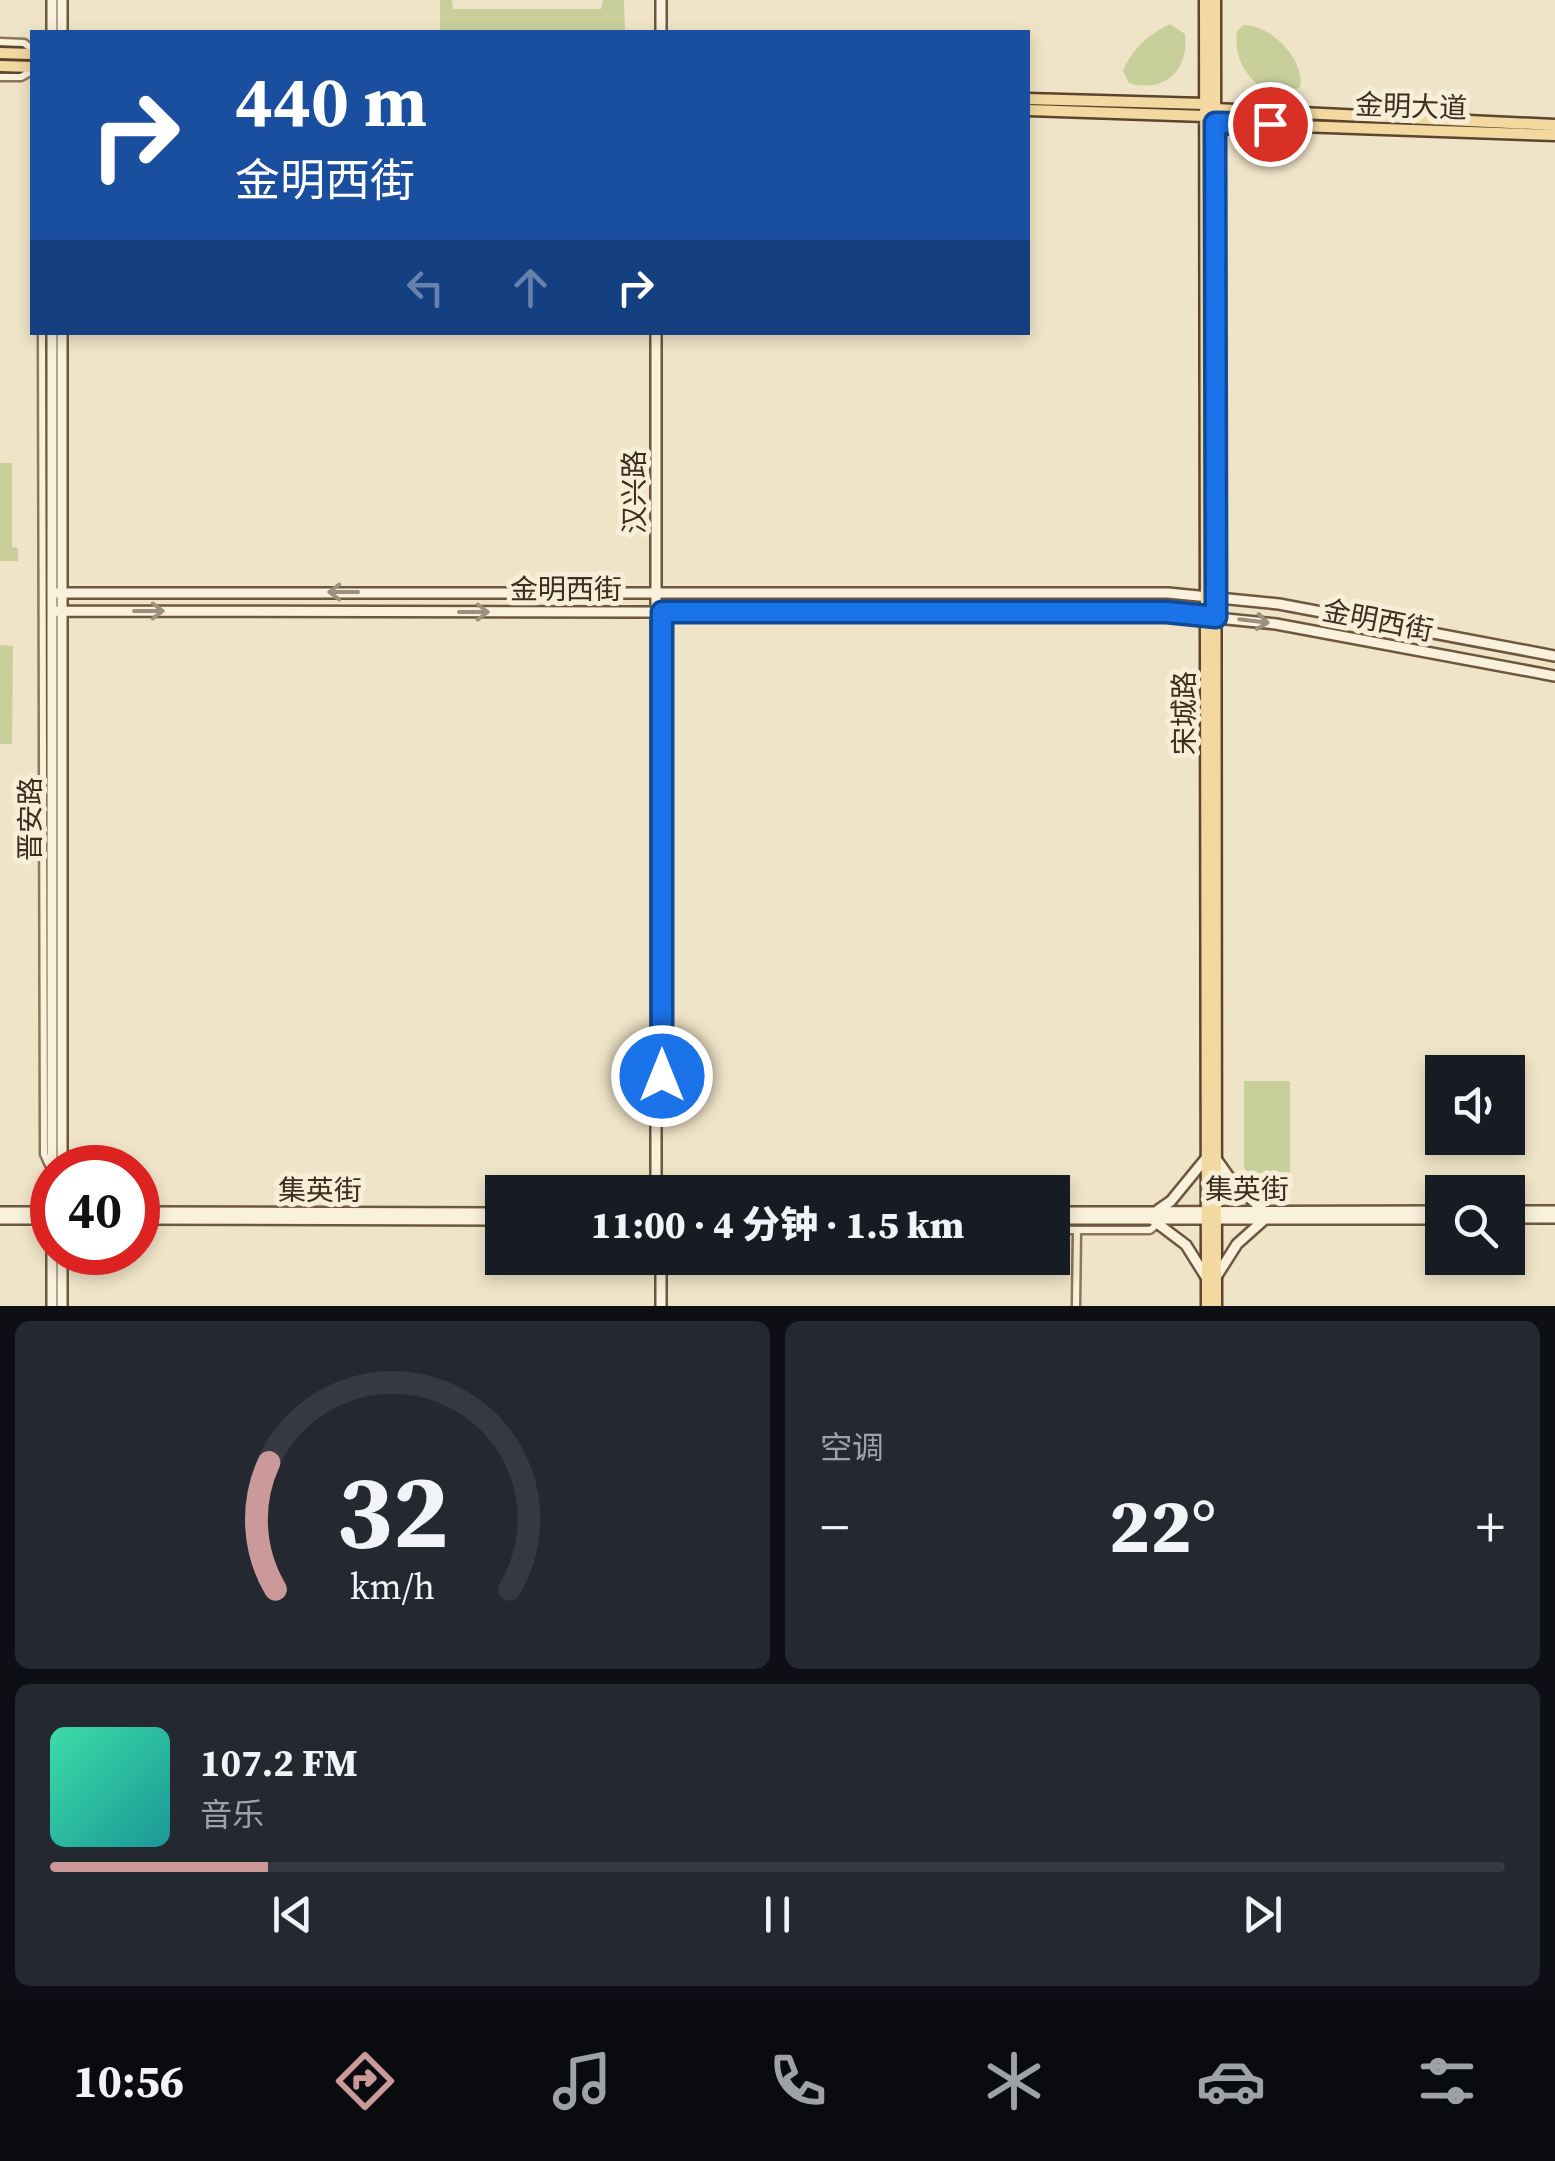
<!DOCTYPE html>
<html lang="zh">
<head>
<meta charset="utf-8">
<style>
  :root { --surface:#171b24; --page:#242831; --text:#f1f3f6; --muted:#9ea1a6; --line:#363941; --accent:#cc999b }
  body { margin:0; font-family:"Source Serif 4","Noto Sans SC",serif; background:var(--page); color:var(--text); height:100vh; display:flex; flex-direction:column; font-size:38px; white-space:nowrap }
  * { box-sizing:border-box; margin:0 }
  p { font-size:32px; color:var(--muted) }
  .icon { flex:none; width:55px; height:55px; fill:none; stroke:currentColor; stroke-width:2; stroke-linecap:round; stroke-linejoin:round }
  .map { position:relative; height:1306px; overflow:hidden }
  .drawer { display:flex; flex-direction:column; gap:15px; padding:15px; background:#0d0f14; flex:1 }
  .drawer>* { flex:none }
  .hud { position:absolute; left:30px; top:30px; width:1000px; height:305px; border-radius:0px; box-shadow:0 5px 15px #0003; background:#1a4fa0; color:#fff; overflow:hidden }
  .tools { position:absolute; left:1425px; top:1055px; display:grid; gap:20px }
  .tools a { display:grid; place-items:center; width:100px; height:100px; border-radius:0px; background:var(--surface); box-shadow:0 5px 15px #0003; font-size:50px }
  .speed { position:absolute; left:30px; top:1145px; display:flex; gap:20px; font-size:50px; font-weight:700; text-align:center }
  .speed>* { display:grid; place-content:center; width:130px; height:130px; border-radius:50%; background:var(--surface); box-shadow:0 5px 15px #0003; line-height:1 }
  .speed .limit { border:15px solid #d22; background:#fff; color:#111 }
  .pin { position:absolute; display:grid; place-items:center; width:85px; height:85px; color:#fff; margin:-42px; border:5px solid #fff; border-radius:50%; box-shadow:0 2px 10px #0007 }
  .me { position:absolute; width:110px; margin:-55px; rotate:0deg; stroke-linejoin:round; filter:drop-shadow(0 0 8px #0008) }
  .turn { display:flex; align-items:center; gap:35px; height:210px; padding:0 40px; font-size:45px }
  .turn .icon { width:130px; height:130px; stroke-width:2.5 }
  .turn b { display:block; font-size:70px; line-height:85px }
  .lanes { display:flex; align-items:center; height:95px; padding:0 40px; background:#0003; justify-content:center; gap:50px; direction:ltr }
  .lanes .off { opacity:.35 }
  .big { font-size:75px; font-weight:800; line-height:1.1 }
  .drawer .widget { flex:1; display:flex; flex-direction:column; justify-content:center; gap:15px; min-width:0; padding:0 35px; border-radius:15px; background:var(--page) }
  .drawer .dial { align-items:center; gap:0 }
  .dial svg { height:260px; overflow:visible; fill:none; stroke:var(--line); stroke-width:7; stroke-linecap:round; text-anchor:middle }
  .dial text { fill:var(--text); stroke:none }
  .song { display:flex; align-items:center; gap:30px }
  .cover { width:120px; height:120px; border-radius:15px; background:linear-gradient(135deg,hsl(160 70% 55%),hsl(180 70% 35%)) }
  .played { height:10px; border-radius:5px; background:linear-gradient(90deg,var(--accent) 15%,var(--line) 15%) }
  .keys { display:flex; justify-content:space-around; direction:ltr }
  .heat { display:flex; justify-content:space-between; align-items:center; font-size:55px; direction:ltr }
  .drawer .tiles { flex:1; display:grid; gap:15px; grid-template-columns:1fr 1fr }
  .widget:last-child { grid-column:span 2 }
  .trip { position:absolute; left:485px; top:1175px; width:585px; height:100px; border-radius:0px; background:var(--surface); box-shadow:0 5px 15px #0003; font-weight:800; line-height:100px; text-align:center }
  .menu { display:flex; height:160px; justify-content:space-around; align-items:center; background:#090b0e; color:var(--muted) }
  .menu .icon { width:70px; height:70px }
  .menu .on { color:var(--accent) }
  .menu b { font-size:45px; color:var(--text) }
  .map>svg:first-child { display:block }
  .green { fill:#c9cf9b }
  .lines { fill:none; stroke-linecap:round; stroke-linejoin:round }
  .street-casing { stroke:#8d765c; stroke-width:11 }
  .secondary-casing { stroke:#6f573f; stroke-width:14 }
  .primary-casing { stroke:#5b4430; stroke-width:15 }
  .street { stroke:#faf1dc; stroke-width:6 }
  .secondary { stroke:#faf1dc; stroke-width:9 }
  .primary { stroke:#f3d9a0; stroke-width:10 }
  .oneway { stroke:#9c907e }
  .route-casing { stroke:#114b97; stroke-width:25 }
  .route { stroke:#1a73e8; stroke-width:18 }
  .labels { text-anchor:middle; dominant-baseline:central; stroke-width:10; stroke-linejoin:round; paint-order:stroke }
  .street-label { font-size:28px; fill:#3d2e20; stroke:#f7eed8 }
</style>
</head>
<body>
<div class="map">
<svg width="1555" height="1306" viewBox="0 0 1555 1306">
  <rect width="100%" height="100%" fill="#f0e4c8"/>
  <path class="green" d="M440,0H452L453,9H601L603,0H624L625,32H440Z
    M1170,24L1185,34C1189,69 1166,94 1129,83L1123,71C1131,50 1150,33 1170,24Z
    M1243,25C1270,24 1306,60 1300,87C1263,107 1231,66 1237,31Z
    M0,463H12V547L18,548V561H0Z
    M0,645L13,646L12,744H0Z
    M1244,1081H1290V1182H1260L1244,1168Z"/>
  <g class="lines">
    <g class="street-casing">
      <path id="street" d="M0,42L24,43L32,49
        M0,77H21L32,71
        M42,332L44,1154L49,1165
        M1052,1230H1150L1159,1223
        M1076,1306L1077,1230"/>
    </g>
    <g class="secondary-casing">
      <path id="secondary" d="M661,0V32
        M52,32V0
        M62,32V0
        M62,332V1168
        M52,593H1168L1279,604L1555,656
        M52,611L1167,613L1276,624L1555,676
        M1217,1160L1234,1184L1263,1210
        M656,1192V332
        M1158,1210L1171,1201L1207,1157
        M1508,1211H1555
        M0,1212H52
        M138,1212L502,1213
        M1052,1212L1442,1211
        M1508,1218H1555
        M0,1219H52
        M138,1219L502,1220
        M1052,1219H1442
        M1153,1220L1186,1245L1206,1277
        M1218,1274L1237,1244L1265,1219
        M52,1306V332
        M62,1306V1252
        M661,1306V1258"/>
    </g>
    <g class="primary-casing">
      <path id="primary" d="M1205,0L1207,1306
        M1215,0L1216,1306
        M0,53L32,54
        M0,66L32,67
        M1028,99L1205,104L1215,109L1555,125
        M1028,110L1205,116L1215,123L1555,135"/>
    </g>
    <use href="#street" class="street"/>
    <use href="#secondary" class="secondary"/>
    <use href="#primary" class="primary"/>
  </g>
  <defs><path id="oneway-shaft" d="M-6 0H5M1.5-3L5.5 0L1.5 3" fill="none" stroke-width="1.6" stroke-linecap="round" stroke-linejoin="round" transform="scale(2.5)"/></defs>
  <g class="oneway">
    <use href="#oneway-shaft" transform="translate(343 592) rotate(180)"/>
    <use href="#oneway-shaft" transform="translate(149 611)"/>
    <use href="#oneway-shaft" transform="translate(474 612)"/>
    <use href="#oneway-shaft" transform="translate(1254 621) rotate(7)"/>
  </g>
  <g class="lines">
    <g class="route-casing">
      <path id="route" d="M662,1076V612H1167L1216,617L1215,123L1270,124"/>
    </g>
    <use href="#route" class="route"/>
  </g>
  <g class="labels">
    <g class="street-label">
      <text transform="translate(1411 106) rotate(2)">金明大道</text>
      <text transform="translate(634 492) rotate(-90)">汉兴路</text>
      <text x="566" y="589">金明西街</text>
      <text transform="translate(1378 620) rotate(11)">金明西街</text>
      <text transform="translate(1184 713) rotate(-90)">宋城路</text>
      <text transform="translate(30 819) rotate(-90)">晋安路</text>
      <text x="1247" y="1189">集英街</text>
      <text x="320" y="1190">集英街</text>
    </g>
  </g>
</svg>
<div class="tools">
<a><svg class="icon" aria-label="sound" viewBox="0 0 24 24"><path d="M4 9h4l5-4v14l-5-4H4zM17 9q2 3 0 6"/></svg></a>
<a><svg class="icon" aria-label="search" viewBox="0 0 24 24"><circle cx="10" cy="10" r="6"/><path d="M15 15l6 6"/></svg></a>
</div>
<div class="speed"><div class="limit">40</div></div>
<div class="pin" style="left:1270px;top:124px;background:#d93025"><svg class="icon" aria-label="arrive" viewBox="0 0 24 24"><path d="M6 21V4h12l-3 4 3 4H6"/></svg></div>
<svg class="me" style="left:662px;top:1076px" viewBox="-20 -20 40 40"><circle r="17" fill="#1a73e8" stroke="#fff" stroke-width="3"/><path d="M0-11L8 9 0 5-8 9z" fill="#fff"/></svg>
<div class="trip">11:00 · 4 分钟 · 1.5 km</div>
<div class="hud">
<div class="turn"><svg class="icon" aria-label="right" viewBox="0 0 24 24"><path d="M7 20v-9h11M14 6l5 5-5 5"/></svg><div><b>440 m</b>金明西街</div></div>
<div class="lanes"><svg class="icon off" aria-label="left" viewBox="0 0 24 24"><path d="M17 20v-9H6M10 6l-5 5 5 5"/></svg><svg class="icon off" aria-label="ahead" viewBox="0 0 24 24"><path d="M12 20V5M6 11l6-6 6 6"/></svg><svg class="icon" aria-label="right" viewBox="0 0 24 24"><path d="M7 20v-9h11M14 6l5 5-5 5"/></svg></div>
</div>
</div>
<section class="drawer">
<div class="tiles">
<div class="widget dial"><svg viewBox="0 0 100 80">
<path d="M14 69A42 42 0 1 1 86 69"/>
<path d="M14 69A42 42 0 0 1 12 30" stroke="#cc999b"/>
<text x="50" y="56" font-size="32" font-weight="700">32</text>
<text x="50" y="72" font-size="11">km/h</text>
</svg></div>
<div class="widget"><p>空调</p>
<div class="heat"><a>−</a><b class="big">22°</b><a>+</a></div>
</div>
<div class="widget">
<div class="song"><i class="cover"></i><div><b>107.2 FM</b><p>音乐</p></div></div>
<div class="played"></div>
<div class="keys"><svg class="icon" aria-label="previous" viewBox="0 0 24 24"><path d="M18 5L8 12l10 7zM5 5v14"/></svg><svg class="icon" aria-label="pause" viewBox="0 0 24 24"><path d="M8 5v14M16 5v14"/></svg><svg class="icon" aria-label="next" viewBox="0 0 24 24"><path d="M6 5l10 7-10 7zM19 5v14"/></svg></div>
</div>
</div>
</section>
<nav class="menu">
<b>10:56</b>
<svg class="icon on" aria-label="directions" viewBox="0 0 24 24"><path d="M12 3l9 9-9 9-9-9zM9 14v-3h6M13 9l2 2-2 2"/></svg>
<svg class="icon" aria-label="music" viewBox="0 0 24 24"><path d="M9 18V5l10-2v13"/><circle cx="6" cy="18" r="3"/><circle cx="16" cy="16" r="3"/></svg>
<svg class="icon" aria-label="phone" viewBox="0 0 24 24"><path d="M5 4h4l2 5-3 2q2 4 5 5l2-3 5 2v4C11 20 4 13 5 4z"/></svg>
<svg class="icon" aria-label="climate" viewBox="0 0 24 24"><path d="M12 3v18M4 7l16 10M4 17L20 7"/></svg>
<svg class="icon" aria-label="car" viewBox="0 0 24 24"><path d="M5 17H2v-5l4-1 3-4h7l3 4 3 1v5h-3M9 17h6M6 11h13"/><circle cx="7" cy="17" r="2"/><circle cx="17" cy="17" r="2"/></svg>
<svg class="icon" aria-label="filters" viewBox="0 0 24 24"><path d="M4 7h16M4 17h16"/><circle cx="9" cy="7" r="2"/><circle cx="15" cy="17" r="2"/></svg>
</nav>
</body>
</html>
